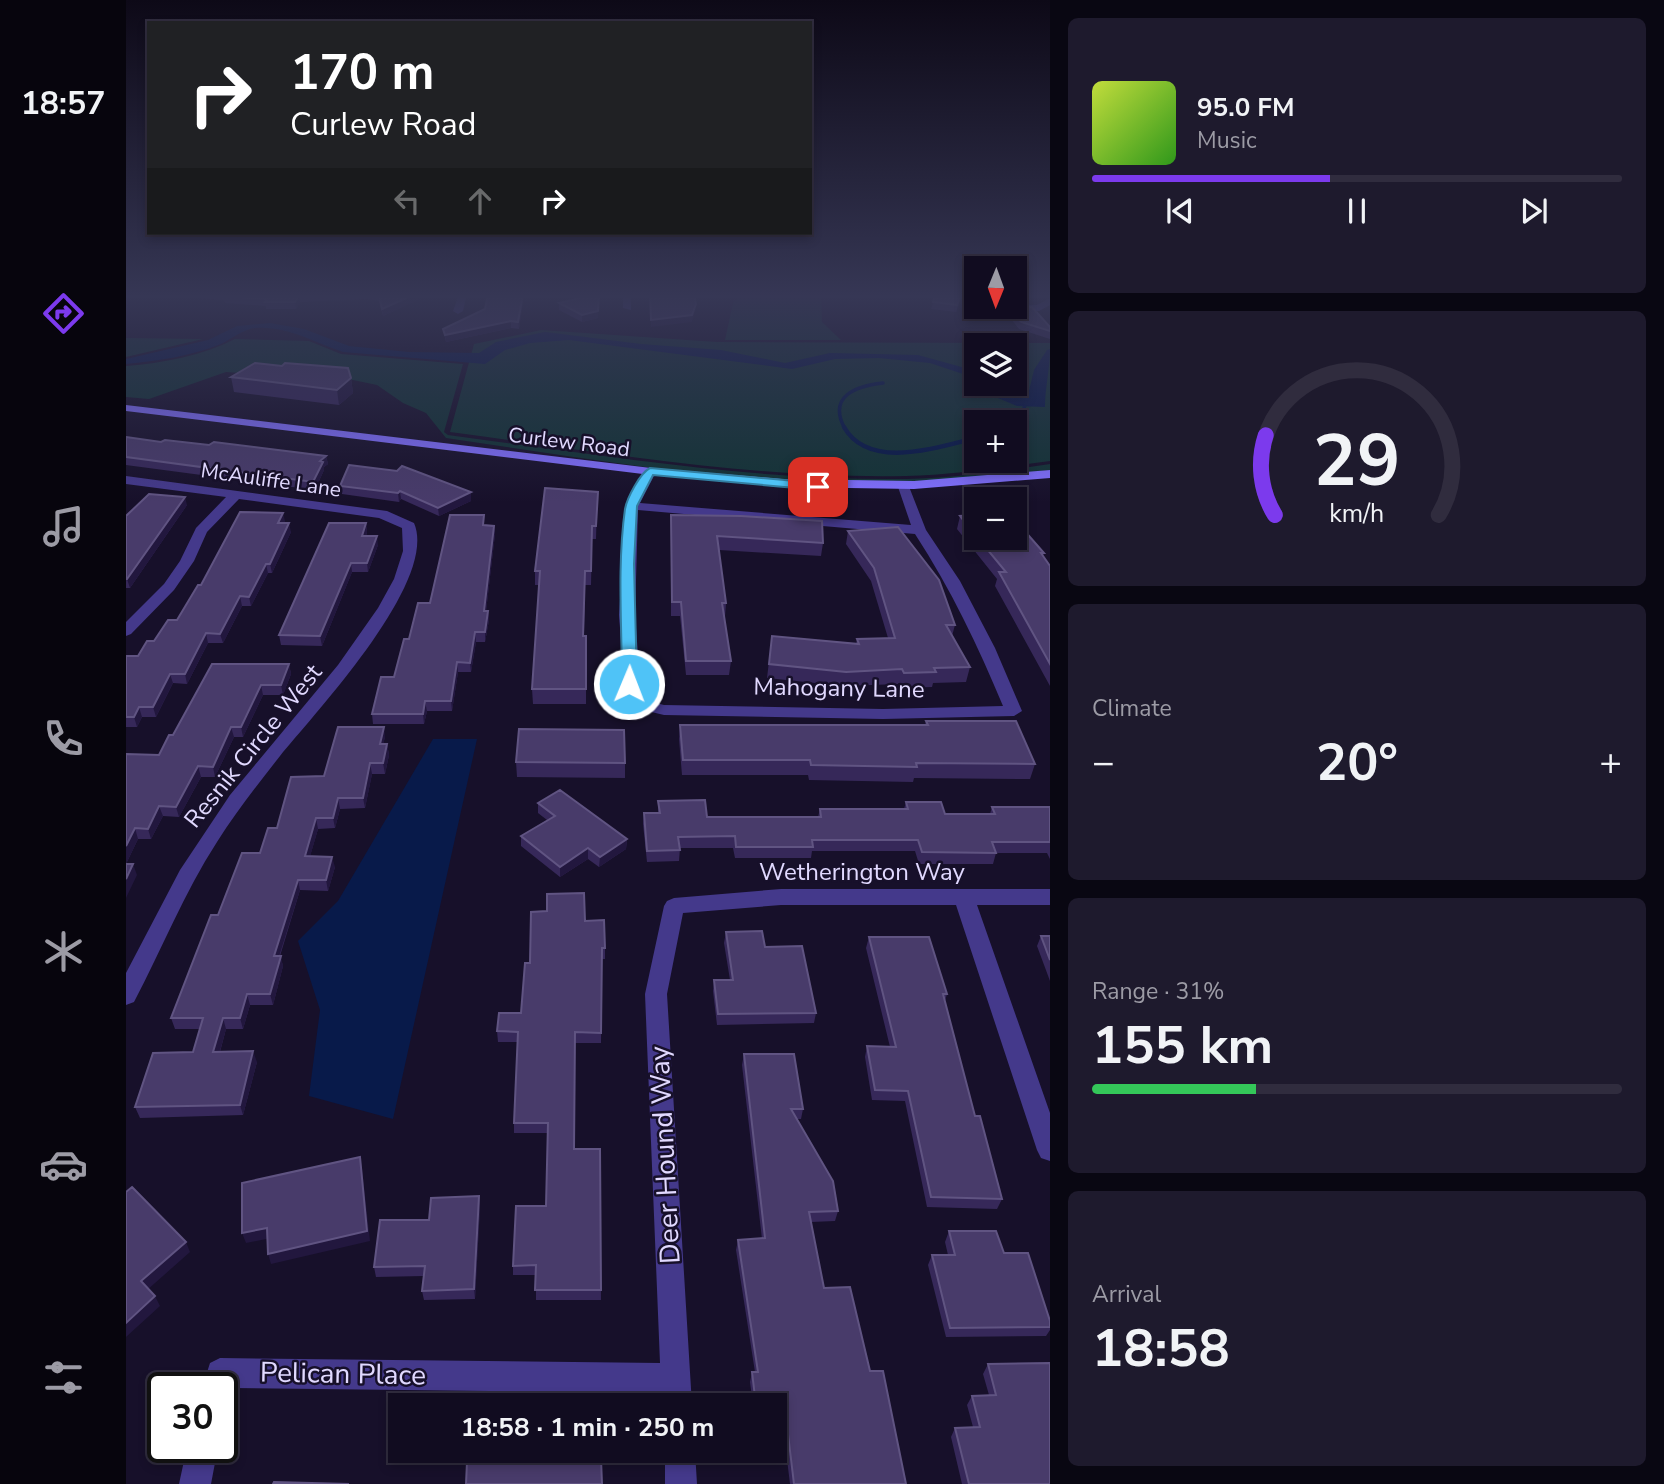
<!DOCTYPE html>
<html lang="en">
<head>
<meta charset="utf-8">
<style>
  :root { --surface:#110c20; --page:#1e1a2d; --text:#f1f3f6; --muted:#9c9ba5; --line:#302c3e; --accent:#7c3aed }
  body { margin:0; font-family:"Nunito Sans",sans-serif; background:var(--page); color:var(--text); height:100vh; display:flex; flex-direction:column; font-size:26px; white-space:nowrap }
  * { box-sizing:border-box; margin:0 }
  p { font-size:23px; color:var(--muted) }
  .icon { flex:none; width:38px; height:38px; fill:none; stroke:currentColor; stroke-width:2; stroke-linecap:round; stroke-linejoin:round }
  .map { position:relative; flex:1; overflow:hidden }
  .panel { display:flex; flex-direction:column; gap:18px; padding:18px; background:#090712; width:614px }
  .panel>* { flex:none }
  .top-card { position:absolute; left:21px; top:21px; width:665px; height:214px; border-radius:0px; box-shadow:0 4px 10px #0003,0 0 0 2px var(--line); background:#202124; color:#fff; overflow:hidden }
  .needle { width:46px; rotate:181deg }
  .buttons { position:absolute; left:838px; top:256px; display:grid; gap:14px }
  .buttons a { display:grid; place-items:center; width:63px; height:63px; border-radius:0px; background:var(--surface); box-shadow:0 4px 10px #0003,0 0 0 2px var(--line); font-size:35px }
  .speed { position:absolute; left:21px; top:1372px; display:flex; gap:14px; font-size:35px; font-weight:700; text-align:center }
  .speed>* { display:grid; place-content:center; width:91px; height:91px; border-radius:50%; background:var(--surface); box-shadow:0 4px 10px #0003,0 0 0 2px var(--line); line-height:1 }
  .speed .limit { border:4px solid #111; border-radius:10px; background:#fff; color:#111 }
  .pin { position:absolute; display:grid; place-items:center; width:60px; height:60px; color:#fff; margin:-30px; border-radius:14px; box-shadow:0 4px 10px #0006 }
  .me { position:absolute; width:77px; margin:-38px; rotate:1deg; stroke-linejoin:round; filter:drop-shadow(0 0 5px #0008) }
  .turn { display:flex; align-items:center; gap:24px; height:147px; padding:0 28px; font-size:32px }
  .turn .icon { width:91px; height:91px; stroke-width:2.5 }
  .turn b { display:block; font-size:49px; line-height:60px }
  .lanes { display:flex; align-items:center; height:66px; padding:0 28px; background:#0003; justify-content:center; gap:35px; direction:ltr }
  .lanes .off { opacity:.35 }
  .big { font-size:52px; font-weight:700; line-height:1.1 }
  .panel .widget { flex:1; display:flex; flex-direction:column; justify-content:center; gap:10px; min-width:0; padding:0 24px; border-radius:10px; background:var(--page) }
  .panel .dial { align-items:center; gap:0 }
  .dial svg { height:182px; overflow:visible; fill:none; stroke:var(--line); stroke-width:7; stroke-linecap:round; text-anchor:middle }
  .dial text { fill:var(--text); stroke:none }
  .song { display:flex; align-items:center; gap:21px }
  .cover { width:84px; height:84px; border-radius:10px; background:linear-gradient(135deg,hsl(70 70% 55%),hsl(110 70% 35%)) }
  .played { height:7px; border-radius:4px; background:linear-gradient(90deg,var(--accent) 45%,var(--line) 45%) }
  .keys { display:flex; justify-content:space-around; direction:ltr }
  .heat { display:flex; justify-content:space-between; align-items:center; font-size:38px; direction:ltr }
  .charge { height:10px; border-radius:5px; background:linear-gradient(90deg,#34c759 31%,var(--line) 0) }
  .trip { position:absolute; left:262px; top:1393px; width:399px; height:70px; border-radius:0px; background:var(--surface); box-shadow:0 4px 10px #0003,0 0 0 2px var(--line); font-weight:700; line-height:70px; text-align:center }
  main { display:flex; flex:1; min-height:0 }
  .dock { display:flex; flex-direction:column; width:126px; justify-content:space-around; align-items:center; background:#07050d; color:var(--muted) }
  .dock .icon { width:49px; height:49px }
  .dock .on { color:var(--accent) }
  .dock b { font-size:32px; color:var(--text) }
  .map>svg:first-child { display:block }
  .green { fill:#123335; fill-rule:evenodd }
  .water { fill:#081a4a }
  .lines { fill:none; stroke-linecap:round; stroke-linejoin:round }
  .stream-far1 { stroke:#081a4a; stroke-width:3.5 }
  .stream { stroke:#081a4a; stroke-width:4.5 }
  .minor { fill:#44398b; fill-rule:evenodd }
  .secondary { fill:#8170ff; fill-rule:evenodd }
  .wall { fill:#362859 }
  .shaded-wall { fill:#22173e }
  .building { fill:#483b6a; stroke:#605482; stroke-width:2 }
  .route { fill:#4fc3f7; stroke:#337fa1; stroke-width:2 }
  .labels { text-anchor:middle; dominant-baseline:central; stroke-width:5; stroke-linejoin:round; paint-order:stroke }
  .far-street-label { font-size:21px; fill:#e1d9ff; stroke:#17102a }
  .street-label { font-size:24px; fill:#e1d9ff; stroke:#17102a }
  .near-street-label { font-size:28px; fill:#e1d9ff; stroke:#17102a }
</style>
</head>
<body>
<main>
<nav class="dock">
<b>18:57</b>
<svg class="icon on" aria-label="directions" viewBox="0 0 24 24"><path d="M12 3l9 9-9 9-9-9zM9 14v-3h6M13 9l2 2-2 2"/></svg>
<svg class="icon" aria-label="music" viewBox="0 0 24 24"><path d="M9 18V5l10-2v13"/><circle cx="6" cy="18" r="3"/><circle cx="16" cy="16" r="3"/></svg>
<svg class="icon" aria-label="phone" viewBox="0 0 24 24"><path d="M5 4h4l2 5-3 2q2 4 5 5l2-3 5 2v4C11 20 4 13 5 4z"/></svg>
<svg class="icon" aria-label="climate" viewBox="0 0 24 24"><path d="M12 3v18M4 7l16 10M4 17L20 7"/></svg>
<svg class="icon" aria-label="car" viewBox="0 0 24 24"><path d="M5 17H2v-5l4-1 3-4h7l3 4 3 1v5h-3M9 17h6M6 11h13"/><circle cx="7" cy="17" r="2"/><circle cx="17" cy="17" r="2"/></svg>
<svg class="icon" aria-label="filters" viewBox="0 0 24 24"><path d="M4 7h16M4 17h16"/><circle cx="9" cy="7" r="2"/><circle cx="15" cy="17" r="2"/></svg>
</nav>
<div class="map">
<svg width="924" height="1484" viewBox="0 0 924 1484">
  <rect width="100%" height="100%" fill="#17102a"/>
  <path class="green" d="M614,294L695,295L696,322L715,340H599L607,303Z
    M415,330L591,342L924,343V461C876,467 828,475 780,476C627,479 475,452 324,432L348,344ZM850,345H889V383H850ZM850,422H889V460H850Z
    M0,338L77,339L0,357Z
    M109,339L183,341L215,354L337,364L318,432L322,435C474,455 627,481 781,479C829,478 877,471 924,464V470C846,479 768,487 690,483C566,477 443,456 320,438L300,413L277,403L251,385L227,380L100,372L23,399L0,397V366C37,363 75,356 109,339Z"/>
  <path class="water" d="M144,323L178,329L223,346L283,352L353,353L370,342L419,332L515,344L595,350L659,363L704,353L792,355L850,371V383H869L891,398L902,395L908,370L921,350L924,349C924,369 919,387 919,407L891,406L867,396L837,374L804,363L753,358L709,359L666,369L443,340L404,343L379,350L359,364L217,352C187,342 162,326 129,328C118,329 105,339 95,344C65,356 32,361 0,364V359L82,340L111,326Z
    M307,739H351L267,1119L183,1096L194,1010L172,941L212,901Z"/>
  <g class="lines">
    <path class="stream-far1" d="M889,422L894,420L900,402
      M719,429C701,396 730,386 757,383"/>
    <path class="stream" d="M718,427C743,471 812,447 850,438"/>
    <path class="minor" d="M333,294H341L337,311L332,314L327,311Z
      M497,294H505V310L497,308Z
      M924,298V305L913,311L867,312L862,309L867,306L911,305Z
      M524,468L530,472L514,503L785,525L772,487L778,483L782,484L800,530L834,581L869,648L896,711L888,716L757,719L538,715L496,705L494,701L497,667L493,615L500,506L518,472ZM512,510L789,534C825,589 852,646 877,706L757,709L538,705L511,698L513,667L509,615Z
      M0,476L261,511L288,523C313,581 190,712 154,756C132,784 110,812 91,842C58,893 36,949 8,1002L0,1005V973L54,870L104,795L212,665L252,608L268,579L277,551L276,528L253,518L113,499L81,532L68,561L48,590L5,634L0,636V622L38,584L54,561L70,528L100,497L0,484Z
      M655,889H924V905H851L924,1113V1161L915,1158L911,1150L830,905H655L557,913L541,994L566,1405H536L535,1393L106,1388L102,1399L96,1401V1388H76L84,1363L94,1358L534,1363L519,994L538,906L541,901L548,898Z
      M61,1447H92L85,1484H53Z
      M539,1451H569L571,1484H539Z"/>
    <path class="secondary" d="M0,405L525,468L656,479L788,481L924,470V478L788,489L656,487L525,475L0,411Z"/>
  </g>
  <path class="wall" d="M37,294H304L257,316L253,301L242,299L174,302L170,309H140V306L99,303L98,300L38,296Z
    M362,294H398L393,329L385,328L320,342L317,329L359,309Z
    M810,294H836L830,312L805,309Z
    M889,294L897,296L895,303H889Z
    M451,299L472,318L456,322L433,310V303Z
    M883,307L924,327V339L893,329L881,314Z
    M105,377L225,378L227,393L213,405L108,392Z
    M0,437L35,442L200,456L202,464L198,467V470L189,490L0,465Z
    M214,486L345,492V501L313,516L275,499L273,502L216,494Z
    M471,504L470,539H466L465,585H459L458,636H460V704H407L406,689L413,585H409V571Z
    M61,505L4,588H0V516Z
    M545,515L697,543L695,556L593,550L600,603L599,617H598L605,661L603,675H560L554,616H545Z
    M834,516L918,553L917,556L924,566V686L869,586L871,579L831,529Z
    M159,521L158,523L165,532L146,573H142L125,606H116L97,643H82L61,684L47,683L30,717H16L11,727H0V656H12L51,620L75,585Z
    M240,523L241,532L240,536L252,545L242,572H226L196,646L155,645L153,635Z
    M359,525L368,526L369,534L360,611H362L363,620L359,642H350L345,672H332L326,711H301L298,724H247L246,714L268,677L283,639L304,603Z
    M722,531L829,625L826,636L844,667L840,682L807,683L806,687L775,688L773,684L718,686L641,678L646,636L730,644L731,639L762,638L745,581L720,544Z
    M163,664L165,674L157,695H137L117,737H108L89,777H75L53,817L37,816L25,839H12L0,864V754L33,755L47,735Z
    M800,721L909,764L904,779L788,778L787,782L683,780L682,775H556L553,739L554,725H799Z
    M259,737L257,744H261L263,755L259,774H246L239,808L214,809L209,828L192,829L184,856L209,867L202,891L174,890L154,956L157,966L147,1005H124L117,1029H100L94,1052L131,1062L117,1115L14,1118L9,1107L67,1052L74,1029H49L45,1018L92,915L151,828L198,776Z
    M390,762L499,763V778L391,777Z
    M532,801L581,817H692L694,809H778L780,802L819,814H864L866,807H924V859L921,853H870L867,864H793L789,851H686L685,858H609L607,848H554L553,861L521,862L517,824L518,813H532Z
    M412,803L501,839L500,849L473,867L462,859L434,877L395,846V836L421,820L412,813Z
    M459,921L479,948V959H476L475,1043H449L448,1149H474L475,1300H410V1275H387V1266L420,1206L422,1133H388V1123L392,1042H372L371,1031L395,1013L404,963Z
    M600,932L639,947L690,1013L688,1023L591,1025L587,991L588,980H604L598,943Z
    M915,936H924V981L911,946Z
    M743,937L821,994L819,1001L849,1116L876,1199L871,1209L801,1207L779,1101L746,1100L739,1057L741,1046L764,1047L740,948Z
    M618,1054L677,1109L675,1119H671L712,1211L709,1221L685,1222L698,1288L744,1371L780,1484H664L659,1443H649V1405H627L624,1382L626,1372H629L610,1250L612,1240L636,1239L616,1065Z
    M353,1196L354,1207L349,1299L298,1300L296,1291L298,1276L250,1277L248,1267L303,1220Z
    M823,1231L924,1321V1330L920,1336L820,1337L802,1265L806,1255H822L819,1242Z
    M862,1364L924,1484H836L825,1437L829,1428L847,1427L841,1405L846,1396L863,1395L857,1374Z"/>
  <path class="shaded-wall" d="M289,294H304L257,316L256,309Z
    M397,294H398L393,329L392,322Z
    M473,294L472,318L456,322V315Z
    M173,295L174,302L170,309L169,302Z
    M570,304L569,311L566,322L525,327V320Z
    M385,321V328L320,342L319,335Z
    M225,378L227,393L213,405L211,390Z
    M200,456L202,464L198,467V470L189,490L187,482L194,461Z
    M274,491L275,499L273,502L272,493Z
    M345,492V501L313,516L312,508Z
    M59,497L61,505L4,588L1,579Z
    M157,513L159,521L154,532L152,523Z
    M163,523L165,532L146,573L144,564Z
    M240,523L241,532L237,545L236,536Z
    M368,526L369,534L359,620L358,611Z
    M251,536L252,545L242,572L241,563Z
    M225,563L226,572L196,646L194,636Z
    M140,564L142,573L125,606L123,597Z
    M114,596L116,606L97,643L94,634Z
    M362,611L363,620L359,642V632Z
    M349,632L350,642L345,672L344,663Z
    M80,633L82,643L61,684L59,674Z
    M331,662L332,672L326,711L325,701Z
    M163,664L165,674L157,695L155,685Z
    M44,674L47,683L30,717L27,707Z
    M135,685L137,695L117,737L115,727Z
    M299,701L301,711L298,724L297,714Z
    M13,707L16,717L11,727L8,717Z
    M105,727L108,737L89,777L87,767Z
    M258,727L259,737L255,754L254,744Z
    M261,744L263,755L259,774L257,763Z
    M244,763L246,774L239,808L237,798Z
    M72,766L75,777L53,817L50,807Z
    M212,798L214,809L209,828L207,818Z
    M33,806L37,816L25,839L22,829Z
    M190,818L192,829L181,867L179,856Z
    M9,828L12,839L0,864V846Z
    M501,839L500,849L473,867L474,857Z
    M462,848V859L434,877V867Z
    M206,857L209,867L202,891L200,880Z
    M7,864L11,875L0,898V879Z
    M172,880L174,890L150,966L148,956Z
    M155,956L157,966L147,1005L144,994Z
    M121,994L124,1005L117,1029L114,1018Z
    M97,1018L100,1029L91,1062L87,1052Z
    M127,1051L131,1062L117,1115L114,1105Z
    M234,1157L236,1168L244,1241L145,1264L142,1254Z
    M353,1196L354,1207L349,1299L348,1289Z
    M141,1228L145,1238L120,1243L116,1233Z
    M60,1242L64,1252L20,1291L15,1281Z
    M29,1296L34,1306L0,1337V1323Z"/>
  <path class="building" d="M101,294H202L173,295L169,302H139L141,299L98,296Z
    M249,294H289L256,309L253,295Z
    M362,294H397L392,322L385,321L319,335L317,329L359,309Z
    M452,294H473L472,311L456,315L433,303L451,299Z
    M524,294H568L570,304L566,315L525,320Z
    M810,294H835L831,305L807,302Z
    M883,307H906L924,327V331L895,322Z
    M129,363L156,366L159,363L222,368L225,378L211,390L105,377Z
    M0,437L35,442L39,440L83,445L88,442L200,456L194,461L197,462L187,482L0,457Z
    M223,465L271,471L276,466L345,492L312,508L274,491L272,493L214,486Z
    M419,488L472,492L470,526H466L465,571H459L457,636H460V689H406L414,571H409Z
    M23,494L59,497L1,579H0V516Z
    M114,512L157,513L152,523H163L144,564H140L123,597L114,596L94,634L80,633L59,674H44L27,707H13L8,717H0V656H12L21,641H28L42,620H51L72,585H75Z
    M324,515H358L357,525L368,526L358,611H362L359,632H349L344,663L331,662L325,701H299L297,714H246L255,677H268L278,639H283L292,603H304Z
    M545,515L615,516L696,521L697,543L591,536L600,603H596L605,661H560L555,602H546Z
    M850,515V537L834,516Z
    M889,520L918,553H915L924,566V664L873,572H880L851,537H889Z
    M203,523H240L236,536H251L241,563H225L194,636L153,635Z
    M772,527L813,580L829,625H820L844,667L808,668L810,672L778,673L776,669L720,672L643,664L646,636L733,644L731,639L769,638L748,568L722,531Z
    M86,664H163L155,685H135L115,727H105L87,767L72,766L50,807L33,806L22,829L9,828L0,846V754L33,755L43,735H47Z
    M800,721H890L909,764L790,763L791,767L685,765L684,760H557L554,725H802Z
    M212,727H258L254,744H261L257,763H244L237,798H212L207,818H190L179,856L206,857L200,880H172L148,956H155L144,994H121L114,1018H97L87,1052L127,1051L114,1105L9,1107L27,1053L67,1052L77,1018H45L85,915H92L116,853H134L142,828H151L165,777L198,776Z
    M393,729L498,730L499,763L390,762Z
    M434,790L501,839L474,857L462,848L434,867L395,836L429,816L412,803Z
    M579,800L581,817H695L694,809H782L780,802H815L819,814H869L866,807H924V842H866L870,853L796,852L792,840H686L687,847H610L609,836L552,837L554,850L521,851L518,813H534L532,801Z
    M0,864H7L0,879Z
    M458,893L459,921L478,920L479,948H476L475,1033L449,1032L448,1149H474L475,1290H409L410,1265L387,1266L390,1206H420L422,1123H388L392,1032L371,1031L373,1013H395L399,963H404L405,912L421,911V894Z
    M636,931L639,947L676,946L690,1013L592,1014L588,980H607L600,932Z
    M915,936H924V960Z
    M743,937H803L821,994H817L849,1116H854L876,1199L805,1197L782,1091L749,1090L741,1046L770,1047Z
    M618,1054H668L677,1109H665L707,1181L712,1211L683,1212L698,1288L724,1287L744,1371H757L780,1484H668L662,1434L649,1435V1405H630L626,1372H632L612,1240L639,1238Z
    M234,1157L241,1231L142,1254L141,1228L116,1233V1183Z
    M6,1187L60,1242L15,1281L29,1296L0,1323V1192Z
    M353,1196L348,1289L296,1291L299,1266L248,1267L254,1220H303L305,1198Z
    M823,1231H870L878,1253H902L924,1321V1327L824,1328L806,1255H829Z
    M924,1363V1484H843L829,1428L854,1427L846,1396L870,1395L862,1364Z
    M475,1459L476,1484H340L341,1462Z
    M148,1482L223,1484H147Z"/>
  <linearGradient id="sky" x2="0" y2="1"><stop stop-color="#0d0917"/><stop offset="0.59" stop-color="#363755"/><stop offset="1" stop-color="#363755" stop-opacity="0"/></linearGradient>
  <rect width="924" height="502" fill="url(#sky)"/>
  <path class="route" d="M524,468L692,483L698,487L692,490L527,475L511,506L508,564L511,684L503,689L496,684C496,627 491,566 499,509C501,498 514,473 524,468Z"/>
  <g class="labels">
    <g class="far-street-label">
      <text transform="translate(443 442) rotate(7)">Curlew Road</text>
      <text transform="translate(145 480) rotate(8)">McAuliffe Lane</text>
    </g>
    <g class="street-label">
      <text transform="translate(713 688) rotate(1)">Mahogany Lane</text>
      <text transform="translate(127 746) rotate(-51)">Resnik Circle West</text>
      <text x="736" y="872">Wetherington Way</text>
    </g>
    <g class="near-street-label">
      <text transform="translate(539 1155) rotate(-93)">Deer Hound Way</text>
      <text transform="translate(217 1374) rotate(1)">Pelican Place</text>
    </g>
  </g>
</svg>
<div class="buttons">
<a><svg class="needle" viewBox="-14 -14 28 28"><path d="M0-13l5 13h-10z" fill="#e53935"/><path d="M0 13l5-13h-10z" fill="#9c9ba5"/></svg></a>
<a><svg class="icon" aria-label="layers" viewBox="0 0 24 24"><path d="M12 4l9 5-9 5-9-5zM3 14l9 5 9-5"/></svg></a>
<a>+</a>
<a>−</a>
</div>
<div class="speed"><div class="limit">30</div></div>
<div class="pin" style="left:692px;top:487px;background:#d93025"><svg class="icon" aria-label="arrive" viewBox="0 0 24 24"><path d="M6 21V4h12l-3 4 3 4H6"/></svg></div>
<svg class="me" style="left:503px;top:684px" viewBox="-20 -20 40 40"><circle r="17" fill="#4fc3f7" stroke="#fff" stroke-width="3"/><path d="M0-11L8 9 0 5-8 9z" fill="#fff"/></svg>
<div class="trip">18:58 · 1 min · 250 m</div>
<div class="top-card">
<div class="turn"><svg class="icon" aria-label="right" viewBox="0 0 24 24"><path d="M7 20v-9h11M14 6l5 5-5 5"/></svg><div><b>170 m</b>Curlew Road</div></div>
<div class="lanes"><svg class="icon off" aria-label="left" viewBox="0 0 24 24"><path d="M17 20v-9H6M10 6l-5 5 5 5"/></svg><svg class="icon off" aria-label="ahead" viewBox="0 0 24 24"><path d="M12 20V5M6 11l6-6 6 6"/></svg><svg class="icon" aria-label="right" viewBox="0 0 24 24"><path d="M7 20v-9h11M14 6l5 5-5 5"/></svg></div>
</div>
</div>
<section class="panel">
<div class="widget">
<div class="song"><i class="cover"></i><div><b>95.0 FM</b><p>Music</p></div></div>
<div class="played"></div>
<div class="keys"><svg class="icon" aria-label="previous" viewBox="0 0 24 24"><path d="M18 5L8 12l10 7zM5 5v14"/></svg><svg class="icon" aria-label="pause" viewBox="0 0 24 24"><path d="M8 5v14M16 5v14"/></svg><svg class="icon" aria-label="next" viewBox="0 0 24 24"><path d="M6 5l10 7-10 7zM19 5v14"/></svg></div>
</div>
<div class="widget dial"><svg viewBox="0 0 100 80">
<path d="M14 69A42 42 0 1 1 86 69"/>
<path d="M14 69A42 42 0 0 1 10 34" stroke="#7c3aed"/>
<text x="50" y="56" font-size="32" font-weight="700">29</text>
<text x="50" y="72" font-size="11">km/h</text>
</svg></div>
<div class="widget"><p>Climate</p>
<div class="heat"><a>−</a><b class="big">20°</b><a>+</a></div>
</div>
<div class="widget"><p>Range · 31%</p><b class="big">155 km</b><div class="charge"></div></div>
<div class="widget"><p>Arrival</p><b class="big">18:58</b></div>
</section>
</main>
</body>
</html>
